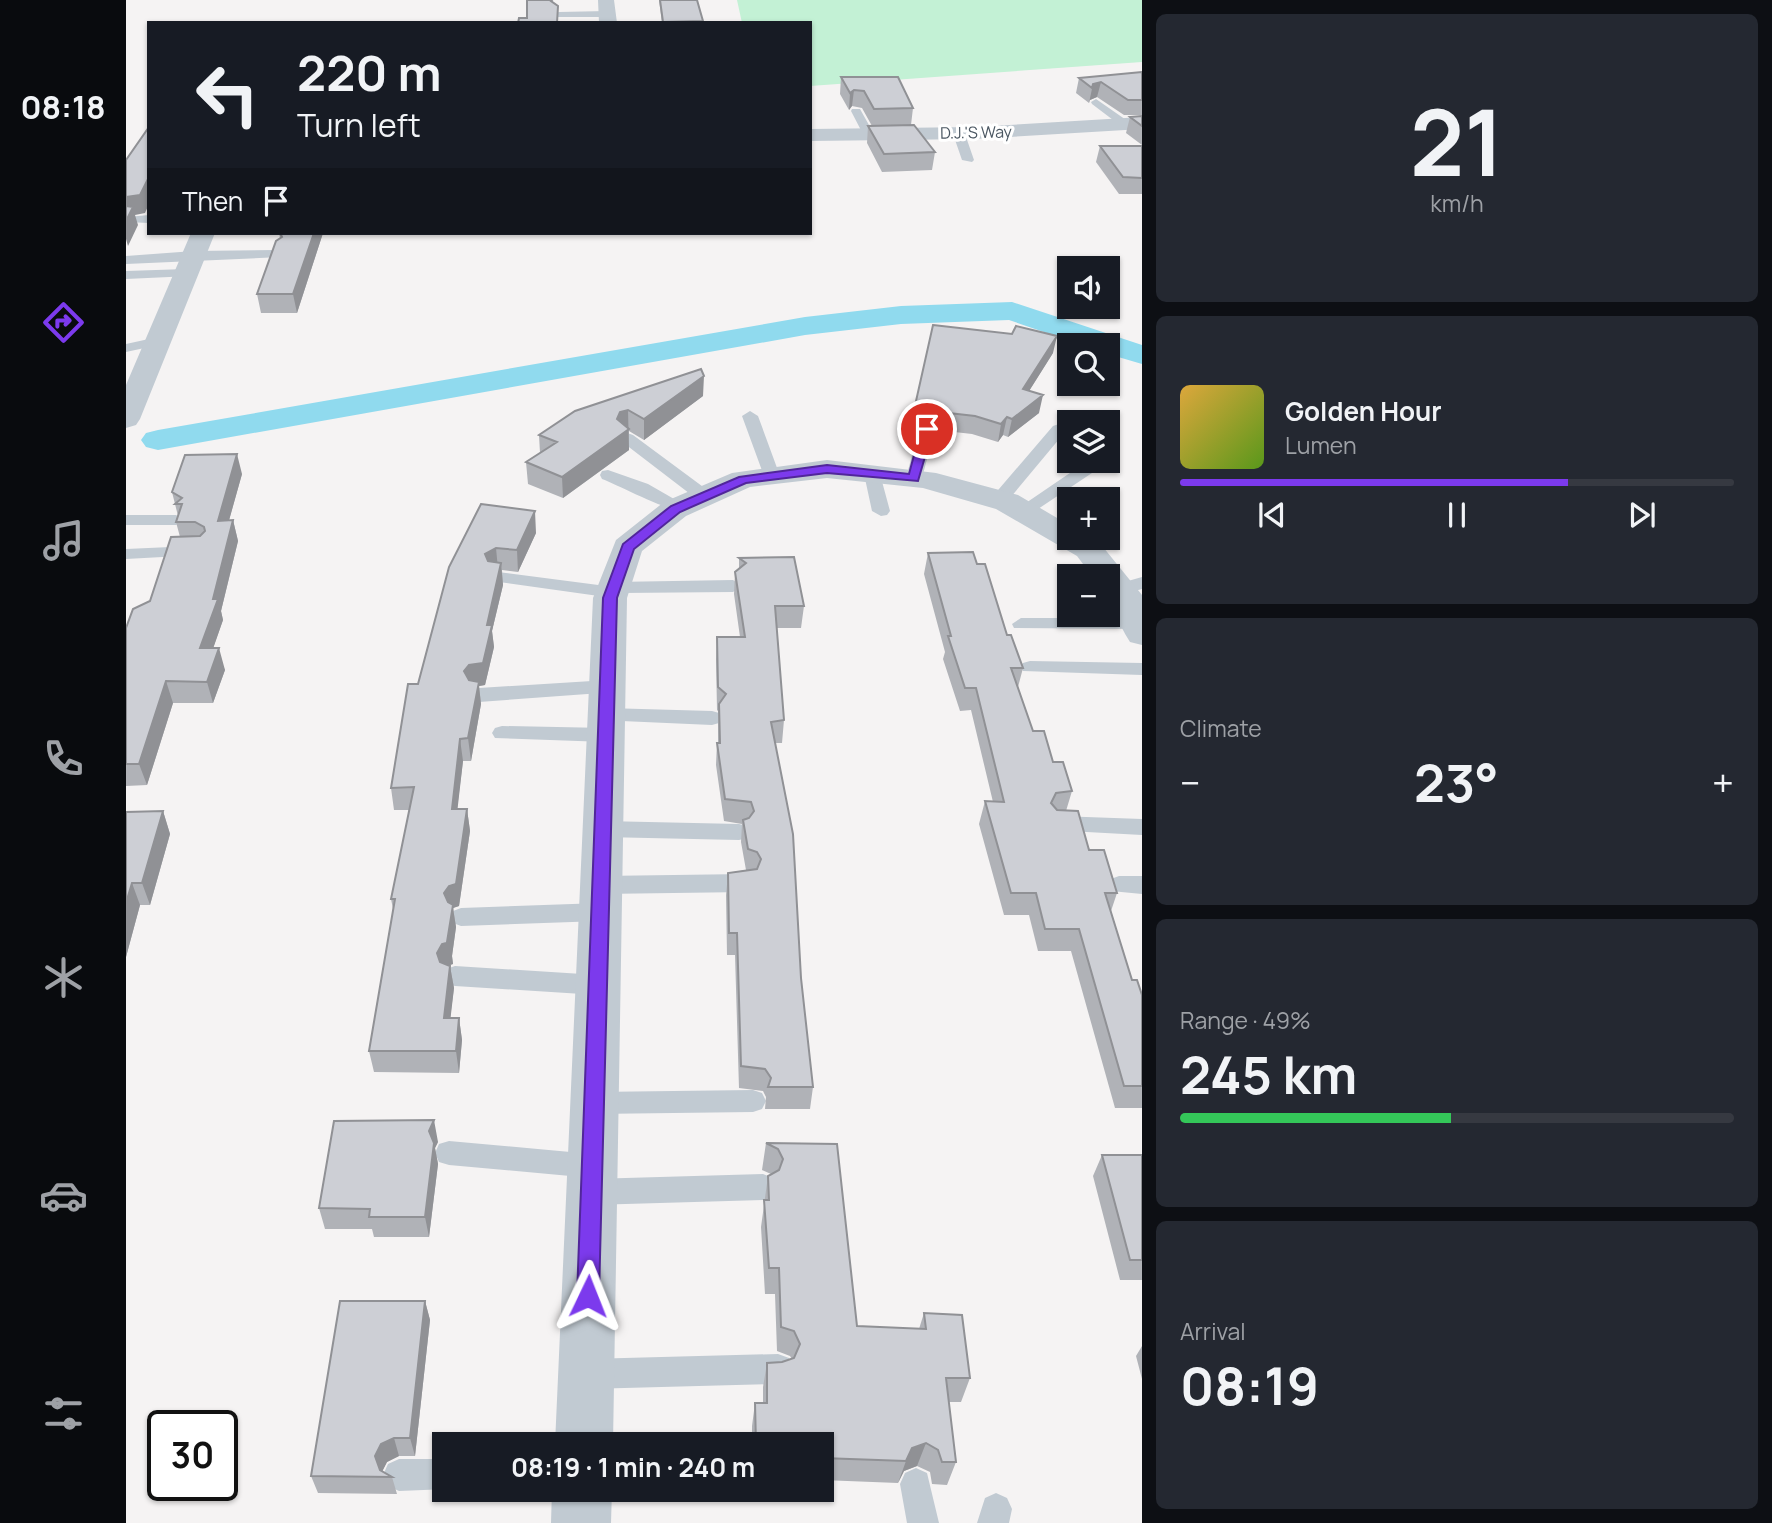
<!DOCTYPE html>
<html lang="en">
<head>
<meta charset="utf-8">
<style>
  :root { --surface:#171b24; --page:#242831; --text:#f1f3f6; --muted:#9ea1a6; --line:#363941; --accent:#7c3aed }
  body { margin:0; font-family:Manrope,sans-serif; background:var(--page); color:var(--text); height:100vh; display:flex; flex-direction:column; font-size:26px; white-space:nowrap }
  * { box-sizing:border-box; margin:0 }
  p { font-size:23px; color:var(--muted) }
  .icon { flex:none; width:38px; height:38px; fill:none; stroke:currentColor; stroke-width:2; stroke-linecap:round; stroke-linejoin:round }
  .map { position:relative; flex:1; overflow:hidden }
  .sheet { display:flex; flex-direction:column; gap:14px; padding:14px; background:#0d0f14; width:630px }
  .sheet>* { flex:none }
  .hud { position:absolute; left:21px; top:21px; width:665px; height:214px; border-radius:0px; box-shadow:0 2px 5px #0004; background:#171b24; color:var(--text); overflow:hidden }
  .fabs { position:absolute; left:931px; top:256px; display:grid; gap:14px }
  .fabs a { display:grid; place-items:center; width:63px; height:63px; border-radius:0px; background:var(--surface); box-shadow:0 2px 5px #0004; font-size:35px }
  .speed { position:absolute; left:21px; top:1410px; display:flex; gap:14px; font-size:35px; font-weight:700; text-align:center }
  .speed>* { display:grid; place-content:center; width:91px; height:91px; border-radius:50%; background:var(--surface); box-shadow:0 2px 5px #0004; line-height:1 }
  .speed .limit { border:4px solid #111; border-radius:10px; background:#fff; color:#111 }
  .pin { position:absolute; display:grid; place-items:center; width:60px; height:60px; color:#fff; margin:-30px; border:4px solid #fff; border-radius:50%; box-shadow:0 2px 7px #0007 }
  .me { position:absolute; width:77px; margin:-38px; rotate:2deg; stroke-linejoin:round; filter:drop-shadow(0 0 5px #0008) }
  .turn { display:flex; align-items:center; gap:24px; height:147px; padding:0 35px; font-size:32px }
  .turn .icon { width:91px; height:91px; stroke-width:2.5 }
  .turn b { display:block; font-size:49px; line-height:60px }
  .then { display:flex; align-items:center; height:66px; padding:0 35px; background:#0003; gap:14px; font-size:26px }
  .big { font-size:52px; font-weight:700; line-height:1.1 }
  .sheet .card { flex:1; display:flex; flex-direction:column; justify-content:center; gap:10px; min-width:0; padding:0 24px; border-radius:10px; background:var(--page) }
  .sheet .dial { align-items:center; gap:0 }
  .dial b { font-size:91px; line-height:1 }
  .song { display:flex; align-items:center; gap:21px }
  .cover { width:84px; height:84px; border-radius:10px; background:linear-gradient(135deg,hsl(40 70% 55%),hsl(90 70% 35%)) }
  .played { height:7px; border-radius:4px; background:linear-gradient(90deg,var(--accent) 70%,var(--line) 70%) }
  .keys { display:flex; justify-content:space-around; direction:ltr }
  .heat { display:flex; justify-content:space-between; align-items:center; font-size:38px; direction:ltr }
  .charge { height:10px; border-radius:5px; background:linear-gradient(90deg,#34c759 49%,var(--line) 0) }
  .trip { position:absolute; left:306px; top:1432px; width:402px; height:70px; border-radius:0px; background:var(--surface); box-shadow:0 2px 5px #0004; font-weight:700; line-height:70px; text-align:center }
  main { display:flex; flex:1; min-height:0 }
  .dock { display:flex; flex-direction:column; width:126px; justify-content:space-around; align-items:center; background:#090b0e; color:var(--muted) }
  .dock .icon { width:49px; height:49px }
  .dock .on { color:var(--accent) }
  .dock b { font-size:32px; color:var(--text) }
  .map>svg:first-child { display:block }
  .green { fill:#c3f1d5 }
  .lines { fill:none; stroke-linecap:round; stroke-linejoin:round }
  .canal { fill:#90daee; fill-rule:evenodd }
  .service { fill:#c1cad2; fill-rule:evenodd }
  .minor { fill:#c1cad2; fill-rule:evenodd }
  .wall { fill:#b0b2b7 }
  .shaded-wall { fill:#909195 }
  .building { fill:#cdcfd5; stroke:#909195; stroke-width:2 }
  .route { fill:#7c3aed; stroke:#51269a; stroke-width:2 }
  .labels { text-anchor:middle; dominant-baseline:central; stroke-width:6; stroke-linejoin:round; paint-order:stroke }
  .far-street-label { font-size:16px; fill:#4a5661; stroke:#fff }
</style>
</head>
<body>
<main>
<nav class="dock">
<b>08:18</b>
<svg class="icon on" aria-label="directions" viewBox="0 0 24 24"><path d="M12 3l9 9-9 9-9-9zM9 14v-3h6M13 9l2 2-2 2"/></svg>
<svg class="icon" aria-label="music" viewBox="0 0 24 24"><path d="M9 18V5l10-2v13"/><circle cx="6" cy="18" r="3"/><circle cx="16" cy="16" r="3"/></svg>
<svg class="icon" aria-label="phone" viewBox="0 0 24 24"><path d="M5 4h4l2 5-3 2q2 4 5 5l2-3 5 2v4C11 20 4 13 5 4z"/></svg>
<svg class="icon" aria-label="climate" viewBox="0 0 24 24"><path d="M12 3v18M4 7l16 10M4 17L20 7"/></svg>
<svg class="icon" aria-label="car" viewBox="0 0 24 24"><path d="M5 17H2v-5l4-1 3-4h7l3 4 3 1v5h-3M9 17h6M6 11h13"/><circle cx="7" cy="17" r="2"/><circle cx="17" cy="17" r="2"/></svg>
<svg class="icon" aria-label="filters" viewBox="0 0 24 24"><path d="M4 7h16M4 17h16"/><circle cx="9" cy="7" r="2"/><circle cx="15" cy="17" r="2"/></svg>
</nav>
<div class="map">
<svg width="1016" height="1523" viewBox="0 0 1016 1523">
  <rect width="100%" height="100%" fill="#f5f3f3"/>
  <path class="green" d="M611,0H1016V62L684,86V23H616Z"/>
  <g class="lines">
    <path class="canal" d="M886,302L1016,345V364L982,354V345H956L883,320L775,324L679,335L32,450L20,447L15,440L20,433L32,430L679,317L775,306Z"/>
    <path class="service" d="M433,12L481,11L486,14L481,17H430V13Z
      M970,99L1003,122V126H995L966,104L965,102Z
      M726,109H734L748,134L746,136H738L725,111Z
      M833,131L839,134L848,160L846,162L836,160L827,134Z
      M23,215V223L0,222L1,217Z
      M150,250L157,254L155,257L0,264V256L68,251Z
      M60,269L65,270V276L0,279V271Z
      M32,337L37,338L39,341L37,344L0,352V344Z
      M624,411L632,416L654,476L652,480L646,481L638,476L616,416Z
      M801,424L809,429L796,478L794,482H782L780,478L793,429Z
      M933,424L941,429L939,432L879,504H867L865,500L867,496L927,426Z
      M501,433L507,435L584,492L586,496L584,500H572L495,441L493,438L495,435Z
      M982,458L983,460L981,463L903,515L897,516L888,511L963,460H982Z
      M746,469L754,474L764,511L761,515L755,516L746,511L738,474Z
      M482,470L522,484L562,507L559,511C547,514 492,485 476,479L474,475L476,471Z
      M0,515H50L59,520L50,525H0Z
      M67,546L73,547L76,551L73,555L0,559V549Z
      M372,572L480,586L488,582L607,580L616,586L607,592L495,593L487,598L366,581L363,577L366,573Z
      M1016,577V589L994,595L985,589L988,585Z
      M895,618H1012L1016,619V629L888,628L886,624Z
      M904,661L1016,663V675L897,671L894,667L897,663Z
      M482,680L489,682L492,687L489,692L353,702L346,700L343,695L346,690L353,688Z
      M480,708L586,711L593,713L596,718L593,723L586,725L473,720L470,715L473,710Z
      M376,726L480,728L487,730L490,735L487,740L480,742L369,738L366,733L369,728Z
      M932,816L1016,819V835L924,830L921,824L924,818Z
      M477,821L613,824L621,826L624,832L621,838L613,840L477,837L469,835L466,829L469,823Z
      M620,874L628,877L631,883L628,889L620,892L475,894L467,891L464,885L467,879L475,876Z
      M993,876H1016V894L985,891L982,885L985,879Z
      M475,903L483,906L487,912L483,918L475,921L335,926L327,923L323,917L327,911L335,908Z
      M329,966L472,975L481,978L484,985L481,992L472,995L329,986L320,983L317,976L320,969Z
      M627,1090L636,1093L640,1101L636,1109L627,1112L468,1114L459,1111L455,1103L459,1095L468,1092Z
      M323,1141L466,1154L476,1157L480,1166L476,1175L466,1178L323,1165L313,1162L309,1153L313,1144Z
      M637,1174L647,1178L651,1187L647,1196L637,1200L465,1205L455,1201L451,1192L455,1183L465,1179Z
      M652,1354L663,1358L667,1369L663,1380L652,1384L461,1389L450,1385L446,1374L450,1363L461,1359Z
      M273,1459H318V1489H322L273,1491L262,1486L257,1475L262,1464Z
      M790,1468L801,1473L813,1523H781L774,1484L779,1473Z
      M870,1493L881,1498L886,1509L883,1523H851L859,1498Z"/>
    <path class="minor" d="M472,0H488L491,23H473Z
      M1016,117V129L849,139L684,141V129L849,127Z
      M65,233H89L14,419L10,425L0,428V385Z
      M701,460L810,473L892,495L943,525V537H965L973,542L1016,595V645L1004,642C991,622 982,598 982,576H966L951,556L870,509L797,488L701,478L624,487L560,516L516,551L501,598L487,1444H429L467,598L490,540L538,502L606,473Z
      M426,1489H486L485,1523H425Z"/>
  </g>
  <path class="wall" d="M533,0H571L577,23H536Z
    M1016,72V115H998L971,97L964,100L963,103L950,93L953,78Z
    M715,77L787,108L785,125L746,126L736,108L726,106L723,110L714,94Z
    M1016,116V145L1000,133L1004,117Z
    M742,126L809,152L806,170L756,172L741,143Z
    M974,146H1016V194H993L970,162Z
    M153,233H197L171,313H135L131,294L154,238Z
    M927,353L903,391L913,413L882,437L877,435L872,442L846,434L811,430L802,422L791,428H786L788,410Z
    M577,396L518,440L503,431V450L437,498L402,484L400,462L414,453L413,435L449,411Z
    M116,474L103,520H107L112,541L95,611L97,620L87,648L99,670L87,703H47L21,785L0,786V628L24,601L54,537L50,522L52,516L46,492Z
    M355,504L410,533L392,572L376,570L377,585L366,631L368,647L359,685L353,686L355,704L345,761H337L331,809H341L344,831L333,906L327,908L330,927L326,956L327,964L322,965L324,966L328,988L324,1018H333L336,1040L333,1073L248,1072L243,1051L267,909L265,899L283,810H268L265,788L292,684Z
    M802,553L851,564L881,635L897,668L892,687L907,731L946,791L940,811L991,893L985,911L1006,980L1016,995V1108H989L945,951H912L903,915H878L853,824L859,801L867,802L845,710L834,711L817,659L819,652L798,574Z
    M613,558L678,606L675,628H651L658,720L656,743H649L687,1087L684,1109H639L640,1097L637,1091L613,1088L609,955H601L600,895L602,873L620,870L615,842L616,824L598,821L590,765L591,743H592V711L591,710L590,659L591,637H614L608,594L609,572L613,570Z
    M37,811L44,834L24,905H14L0,957V812Z
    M312,1142L309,1148L312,1164L303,1237H248L246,1229H199L193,1208Z
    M640,1143L711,1144L731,1326L793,1329L798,1313L844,1378L835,1402H823L830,1462L821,1485L806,1484L804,1472L791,1466L778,1471L772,1483L696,1480V1444H626V1426L629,1403H637V1387L641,1363L656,1362L666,1359L664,1356L651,1351L649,1294H639L635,1227L642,1176L645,1174L636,1170Z
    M976,1155H1016V1280H994L967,1176Z
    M299,1301L304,1320L289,1456H273L261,1462L256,1471L266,1477L271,1494L192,1493L185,1476Z
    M1016,1346V1379L1010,1356Z"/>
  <path class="shaded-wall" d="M975,82L971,97L964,100L963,103L967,84Z
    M728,90L726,106L723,110L724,93Z
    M23,177V204L19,213L9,215L12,225L2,246L0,239V197Z
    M188,233H197L171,313L167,294Z
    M931,336L927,353L893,407L897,389Z
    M578,376L577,396L518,440V419Z
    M917,395L913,413L882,437L886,419Z
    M805,404L802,422L791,428L793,410Z
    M502,410L503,450L437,498L436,477L494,412Z
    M881,417L877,435L872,442L875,424Z
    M111,454L116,474L97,542L92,521Z
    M409,511L410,533L392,572L391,550Z
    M107,520L112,541L95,611L97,620L80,669L74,648Z
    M370,548L372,569L361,575L359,554Z
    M375,563L377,585L366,631L368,647L359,685L353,686L355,704L345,761L342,738L338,671L361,625Z
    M93,648L99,670L87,703L81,682Z
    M40,681L47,703L21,785L13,764Z
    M334,739L337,761L329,831L326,809Z
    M341,809L344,831L333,906L327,908L330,927L326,956L327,964L319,967L315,975L311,953L321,916L318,893Z
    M37,811L44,834L24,905L16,883Z
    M6,883L14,905L0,957V903Z
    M324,966L328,988L322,1040L318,1018Z
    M333,1018L336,1040L333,1073L330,1051Z
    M308,1120L312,1142L309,1148L312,1164L303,1237L299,1217L303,1131Z
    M299,1301L304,1320L289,1456L284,1438Z
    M268,1438L273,1456L261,1462L255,1474L249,1456L255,1444Z
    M800,1443L791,1466L778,1471L772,1483L780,1461L786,1448Z"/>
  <path class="building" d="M401,0H426L425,1L432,6L431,23H392L393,18H401Z
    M534,0H571L577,21L537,22Z
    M1016,72V100H1002L975,82L967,84L966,88L953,78Z
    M715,77H772L787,108L748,109L738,91L728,90L724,93Z
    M1016,116V126L1004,117Z
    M788,125L809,152L758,154L742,126Z
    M23,127V177L14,195L0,197V160Z
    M974,146H1016V178L997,177Z
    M0,206L7,207L0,221Z
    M154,233H188L167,294H131L150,241L156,237Z
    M807,325L886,334L890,326L931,336L897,389L917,395L886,419L881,417L875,424L849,416L814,412L805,404L793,410H788Z
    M575,369L578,376L518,419L502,410L494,412L491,419L503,429L436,477L400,462L431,442L413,435L449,411Z
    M111,454L92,521L107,520L87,599H92L74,648H93L81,682L40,681L13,764H0V628L7,609L24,601L45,537L74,536L79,531L78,527L69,522H50L56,504H49L56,498L46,492L59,455Z
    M355,504L409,511L391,550L370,548L359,554L362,561L375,563L361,625H366L357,663L343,665L338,671L343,680L353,682L342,738L334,739L326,809H341L330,884L323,886L318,893L322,902L327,905L321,942H324L316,944L311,953L314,962L324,966L318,1018H333L330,1051H243L269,899H265L288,787L265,788L282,684H292L323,567Z
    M847,552L851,564H859L881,635H885L897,668H885L907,731H918L927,762H937L946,791L930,793L925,803L931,810L952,811L963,850H978L991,893H979L1006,980H1011L1016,995V1086H998L953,929H919L910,893H885L859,801L878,802L850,688H839L822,636H825L802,553Z
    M668,557L678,606H649L658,720L645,722L667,834L675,978L687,1087H642L645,1078L639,1069L615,1066L611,933H603L602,873L631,869L635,859L631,852L622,849L617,820L623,818L628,811L625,802L599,799L591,743H594L593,704L600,694L592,687L591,637H619L609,572L620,563L613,558Z
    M37,811L16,883H6L0,903V812Z
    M308,1120L303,1131L308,1143L299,1217H243L244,1209L193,1208L208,1121Z
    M640,1143L711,1144L731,1326L800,1329L798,1313L836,1315L844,1378H820L830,1462H816L812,1450L800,1443L786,1448L780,1461L696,1458V1444H630L629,1403H641V1363L656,1362L668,1358L674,1344L668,1331L655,1327L653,1268H643L638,1200H643L642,1176L653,1170L657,1159L652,1149Z
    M976,1155H1016V1260H1004Z
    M214,1301H299L284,1438H268L255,1444L249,1456L254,1470L266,1477L185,1476Z"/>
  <path class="route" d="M801,426L807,429L792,481L701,473L620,483L554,512L508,549L491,598L473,1296L470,1304L462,1307L454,1304L451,1296L477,598L497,544L545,506L613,477L701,465L783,474L795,429Z"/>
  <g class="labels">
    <g class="far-street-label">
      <text transform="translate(850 132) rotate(-1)">D.J.'S Way</text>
    </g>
  </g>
</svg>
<div class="fabs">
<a><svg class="icon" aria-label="sound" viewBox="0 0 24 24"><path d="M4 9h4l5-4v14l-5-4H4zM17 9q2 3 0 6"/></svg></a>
<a><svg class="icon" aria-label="search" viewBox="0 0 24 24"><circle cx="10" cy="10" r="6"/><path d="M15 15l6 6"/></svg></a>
<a><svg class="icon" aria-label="layers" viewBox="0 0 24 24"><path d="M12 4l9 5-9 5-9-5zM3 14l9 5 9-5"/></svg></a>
<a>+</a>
<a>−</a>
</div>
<div class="speed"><div class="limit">30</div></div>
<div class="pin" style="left:801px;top:429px;background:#d93025"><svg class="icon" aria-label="arrive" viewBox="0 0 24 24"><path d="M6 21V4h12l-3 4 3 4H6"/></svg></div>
<svg class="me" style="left:462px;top:1296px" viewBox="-20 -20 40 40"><path d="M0-17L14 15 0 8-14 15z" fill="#7c3aed" stroke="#fff" stroke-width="4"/></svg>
<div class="trip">08:19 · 1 min · 240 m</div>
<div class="hud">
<div class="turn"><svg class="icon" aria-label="left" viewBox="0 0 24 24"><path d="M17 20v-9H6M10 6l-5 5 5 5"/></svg><div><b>220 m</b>Turn left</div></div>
<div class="then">Then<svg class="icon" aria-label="arrive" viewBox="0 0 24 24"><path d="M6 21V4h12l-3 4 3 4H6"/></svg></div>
</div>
</div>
<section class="sheet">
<div class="card dial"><b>21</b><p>km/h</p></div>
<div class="card">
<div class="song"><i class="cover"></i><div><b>Golden Hour</b><p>Lumen</p></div></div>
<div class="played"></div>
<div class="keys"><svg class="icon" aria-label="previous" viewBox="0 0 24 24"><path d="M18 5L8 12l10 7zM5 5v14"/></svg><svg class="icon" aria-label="pause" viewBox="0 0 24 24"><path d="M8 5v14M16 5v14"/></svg><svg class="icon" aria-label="next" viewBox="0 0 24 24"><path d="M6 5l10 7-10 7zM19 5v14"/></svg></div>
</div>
<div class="card"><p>Climate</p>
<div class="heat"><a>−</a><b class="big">23°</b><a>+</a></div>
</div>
<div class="card"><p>Range · 49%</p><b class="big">245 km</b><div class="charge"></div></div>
<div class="card"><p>Arrival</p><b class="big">08:19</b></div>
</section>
</main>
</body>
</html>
